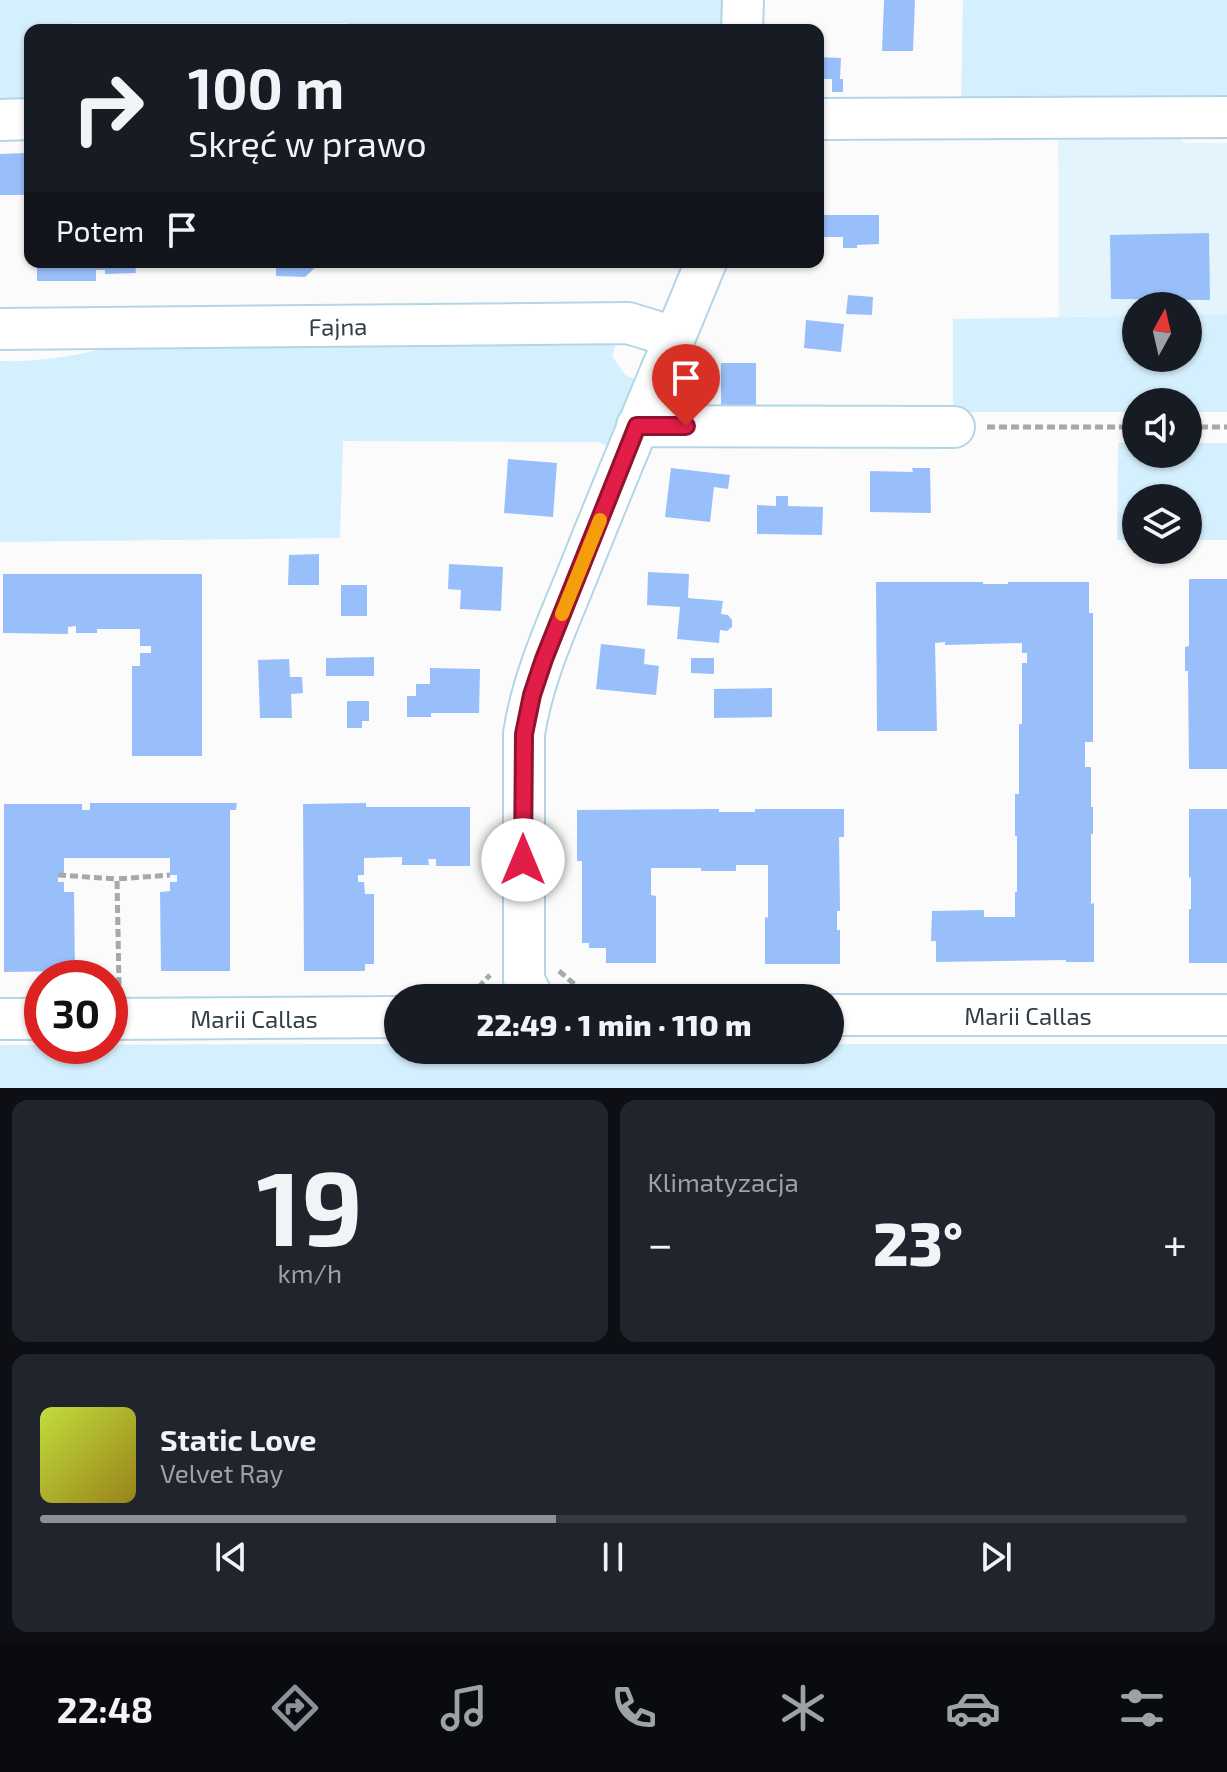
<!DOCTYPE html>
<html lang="pl">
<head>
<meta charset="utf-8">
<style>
  :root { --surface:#171b24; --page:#20242c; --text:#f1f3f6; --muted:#9ea1a6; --line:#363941; --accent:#8c9099 }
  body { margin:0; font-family:"Exo 2",sans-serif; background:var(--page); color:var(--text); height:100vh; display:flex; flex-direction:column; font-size:30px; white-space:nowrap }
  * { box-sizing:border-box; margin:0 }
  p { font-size:26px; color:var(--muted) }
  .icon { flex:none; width:44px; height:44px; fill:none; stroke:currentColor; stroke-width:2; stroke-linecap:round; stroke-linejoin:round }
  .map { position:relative; height:1088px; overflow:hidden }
  .drawer { display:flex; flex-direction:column; gap:12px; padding:12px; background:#0d0f14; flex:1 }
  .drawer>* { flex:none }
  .top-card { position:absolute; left:24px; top:24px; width:800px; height:244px; border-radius:16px; box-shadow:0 2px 6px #0004; background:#171b24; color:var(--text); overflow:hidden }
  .needle { width:52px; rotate:8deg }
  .tools { position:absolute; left:1122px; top:292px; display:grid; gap:16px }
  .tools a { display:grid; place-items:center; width:80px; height:80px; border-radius:50%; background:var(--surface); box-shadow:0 2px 6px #0004; font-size:40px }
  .speed { position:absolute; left:24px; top:960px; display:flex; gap:16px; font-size:40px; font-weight:700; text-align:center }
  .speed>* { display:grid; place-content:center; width:104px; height:104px; border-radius:50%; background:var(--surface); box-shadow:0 2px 6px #0004; line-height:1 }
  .speed .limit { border:12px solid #d22; background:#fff; color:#111 }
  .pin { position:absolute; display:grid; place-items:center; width:68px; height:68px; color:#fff; margin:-82px -34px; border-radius:50% 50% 50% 0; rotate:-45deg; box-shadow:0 0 8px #0007 }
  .pin .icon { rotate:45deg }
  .me { position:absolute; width:88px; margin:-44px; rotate:0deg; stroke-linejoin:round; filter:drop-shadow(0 0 6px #0008) }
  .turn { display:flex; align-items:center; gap:28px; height:168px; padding:0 32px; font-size:36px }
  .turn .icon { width:104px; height:104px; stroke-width:2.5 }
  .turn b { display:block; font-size:56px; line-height:68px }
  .then { display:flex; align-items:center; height:76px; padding:0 32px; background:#0003; gap:16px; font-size:30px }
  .big { font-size:60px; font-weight:800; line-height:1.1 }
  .drawer .card { flex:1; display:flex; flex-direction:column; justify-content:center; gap:12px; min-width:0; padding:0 28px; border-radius:16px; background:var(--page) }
  .drawer .dial { align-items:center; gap:0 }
  .dial b { font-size:104px; line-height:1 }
  .song { display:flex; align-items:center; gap:24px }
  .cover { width:96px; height:96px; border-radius:12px; background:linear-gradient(135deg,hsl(70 70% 55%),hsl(50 70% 35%)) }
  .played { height:8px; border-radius:4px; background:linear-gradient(90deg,var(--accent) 45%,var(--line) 45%) }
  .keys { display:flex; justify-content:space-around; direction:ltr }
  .heat { display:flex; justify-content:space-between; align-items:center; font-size:44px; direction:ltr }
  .drawer .tiles { flex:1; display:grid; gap:12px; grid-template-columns:1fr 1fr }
  .card:last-child { grid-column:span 2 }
  .trip { position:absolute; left:384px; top:984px; width:460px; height:80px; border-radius:40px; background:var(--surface); box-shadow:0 2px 6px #0004; font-weight:800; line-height:80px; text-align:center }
  .tab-bar { display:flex; height:128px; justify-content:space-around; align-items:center; background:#090b0e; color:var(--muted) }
  .tab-bar .icon { width:56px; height:56px }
  .tab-bar .selected { color:var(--accent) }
  .tab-bar b { font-size:36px; color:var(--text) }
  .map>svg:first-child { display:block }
  .built { fill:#e3f4fd }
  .green { fill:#d4effd }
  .building { fill:#99bffa }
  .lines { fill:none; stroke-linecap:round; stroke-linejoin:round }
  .minor-casing { stroke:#b3d6e7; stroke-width:44 }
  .path { stroke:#a3a9ac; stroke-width:5; stroke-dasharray:8 4; stroke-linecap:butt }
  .minor { stroke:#fff; stroke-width:40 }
  .route-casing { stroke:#92132f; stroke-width:20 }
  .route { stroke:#e11d48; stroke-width:14 }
  .slow { stroke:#f59e0b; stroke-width:14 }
  .labels { text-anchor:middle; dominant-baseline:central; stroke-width:7; stroke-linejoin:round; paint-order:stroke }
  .street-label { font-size:24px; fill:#303e45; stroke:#fff }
</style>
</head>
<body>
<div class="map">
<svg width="1227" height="1088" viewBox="0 0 1227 1088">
  <rect width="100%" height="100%" fill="#fbfbfb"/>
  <path class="built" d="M1175,134L1184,143H1227V314L1188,315V306H1136V316L1059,317L1058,136Z"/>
  <path class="green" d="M0,0H724L722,26L715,30H350L349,23H71V30H30V107H0Z
    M963,0H1227V100L961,103Z
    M1227,314V412H1188V402H1136V412H953V319L1136,316V358H1188V315Z
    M618,338L612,356L625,375L638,380L612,448L598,442L343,441L340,538L0,542V361C35,362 69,357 103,349Z
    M1118,443H1136V454H1188V443H1227V540H1188V498H1136V540H1117Z
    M398,1044V1050H830V1044H1227V1088H0V1045Z"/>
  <path class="building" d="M884,0H915L913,51H882Z
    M162,25H192V30H162Z
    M276,27H324V30H276Z
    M818,57L841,58L840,79H843V92H832V79H818Z
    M26,150H30V189H28V195H0V154L26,153Z
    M818,215H879V244L857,245V248H843V237H818Z
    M1209,233L1210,300L1111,299L1110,235Z
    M37,262H135L136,273L107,274H105V270H96V281H37Z
    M276,262H321L305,277L276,276Z
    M848,295L873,297L872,315L846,314Z
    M806,320L844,324L841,352L804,348Z
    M721,363H756V408L721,407Z
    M508,459L557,463L553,517L504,513Z
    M671,468L730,475L728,489L714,487L710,522L665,517Z
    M912,468H930L931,513L870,512V471L913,472Z
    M776,496H788V506L823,507L822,535L757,534V505L776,506Z
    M319,554V585H288L289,555Z
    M449,564L503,567L501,611L460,609L461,590L448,589Z
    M648,572L689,574L688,598L723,601L721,614L728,615L732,620V627L727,631L720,630L719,643L677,639L680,607L647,605Z
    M3,574H202V756H132V666H140V653H151V646H140V629H97V633H76V626L68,627V634L3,633Z
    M1189,579H1227V769H1189L1188,671H1185V647L1189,646Z
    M876,582H983V584H1008V582H1089V613H1093V742H1085V767H1091V807H1093V834H1091V904L1094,903V962H1066V960L936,962V941H931L932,911L984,910V917H1015V892H1017V836H1015V794H1019V724H1022V663H1027V653H1022V643L945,645V642L935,643L937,731H877Z
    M341,585H367V616H341Z
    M601,644L645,649L644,664L659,666L656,695L596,689Z
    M374,657V676H326V658Z
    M691,658H714V674L691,673Z
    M289,659L290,677H302L303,693L291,694L292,718H260L258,660Z
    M430,668L480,669L479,713H431V717H407V696H416V684H430Z
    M772,688V717L714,718V689Z
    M347,701H369V721H362V728H347Z
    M90,803H237L236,810H230V971H161L160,892L170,891V882H177V875H170V858H64V875H58V882H64V892H74L75,971L4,972V804H82V810H90Z
    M366,803V807H470V866H436V859H428L429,865H402V857L364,858V875H358V882H364L365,894H374V964H365V971H304L303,804Z
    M719,809V812H755V809H844V837H839L840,911H837V930H840V964H765V917L768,918V865H736V871H701V868H651V895L656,896V963H606V948H589V943H582V861H577V810Z
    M1189,809H1227V963H1189V909H1191V877L1189,878Z"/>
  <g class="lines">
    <g class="minor-casing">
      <path id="minor" d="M742,30L743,0
        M818,119L1227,117
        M0,120L30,119
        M0,329L628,323L674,337
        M637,426L954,427
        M533,998L524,980V734C533,674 561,617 583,561C623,461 665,362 706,262
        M830,1015H1227
        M0,1019H42
        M110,1019L398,1017"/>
    </g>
    <path class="path" d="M987,427H1136
      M1188,427H1227
      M58,875L117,879
      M559,971L580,989L596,992L806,993
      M119,985L117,879L170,875
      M474,998V992L490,975"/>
    <use href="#minor" class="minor"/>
  </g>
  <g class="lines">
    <g class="route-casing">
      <path id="route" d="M523,860L524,734L532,695L544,659L637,426H686"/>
    </g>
    <use href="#route" class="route"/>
    <path class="slow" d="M562,614L600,520"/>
  </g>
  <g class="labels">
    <g class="street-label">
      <text transform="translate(338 326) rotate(-1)">Fajna</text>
      <text x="1028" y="1015">Marii Callas</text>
      <text x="254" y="1018">Marii Callas</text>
    </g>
  </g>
</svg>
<div class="tools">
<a><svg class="needle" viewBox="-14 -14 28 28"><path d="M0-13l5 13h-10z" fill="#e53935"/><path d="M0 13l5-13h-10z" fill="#9ea1a6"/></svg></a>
<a><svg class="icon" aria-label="sound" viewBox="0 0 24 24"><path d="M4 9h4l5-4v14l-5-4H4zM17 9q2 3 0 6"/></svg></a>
<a><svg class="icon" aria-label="layers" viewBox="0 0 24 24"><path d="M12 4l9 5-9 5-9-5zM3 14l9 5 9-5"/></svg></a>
</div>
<div class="speed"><div class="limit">30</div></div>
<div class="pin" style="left:686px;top:426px;background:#d93025"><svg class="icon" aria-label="arrive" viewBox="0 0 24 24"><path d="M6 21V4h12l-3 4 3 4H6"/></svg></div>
<svg class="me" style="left:523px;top:860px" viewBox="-20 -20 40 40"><circle r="19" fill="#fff"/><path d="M0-13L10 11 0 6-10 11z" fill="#e11d48"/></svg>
<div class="trip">22:49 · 1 min · 110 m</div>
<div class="top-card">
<div class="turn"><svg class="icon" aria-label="right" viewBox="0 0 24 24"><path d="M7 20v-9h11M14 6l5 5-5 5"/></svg><div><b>100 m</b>Skręć w prawo</div></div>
<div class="then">Potem<svg class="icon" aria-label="arrive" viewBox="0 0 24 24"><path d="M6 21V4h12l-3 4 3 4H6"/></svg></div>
</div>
</div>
<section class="drawer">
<div class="tiles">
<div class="card dial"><b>19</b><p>km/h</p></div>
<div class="card"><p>Klimatyzacja</p>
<div class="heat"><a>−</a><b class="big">23°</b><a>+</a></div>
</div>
<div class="card">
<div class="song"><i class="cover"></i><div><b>Static Love</b><p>Velvet Ray</p></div></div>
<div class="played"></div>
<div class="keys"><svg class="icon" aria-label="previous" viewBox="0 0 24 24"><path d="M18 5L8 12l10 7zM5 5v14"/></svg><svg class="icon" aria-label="pause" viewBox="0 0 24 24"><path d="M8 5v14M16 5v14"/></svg><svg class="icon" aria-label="next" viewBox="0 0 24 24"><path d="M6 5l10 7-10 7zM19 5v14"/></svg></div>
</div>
</div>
</section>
<nav class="tab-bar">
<b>22:48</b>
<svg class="icon selected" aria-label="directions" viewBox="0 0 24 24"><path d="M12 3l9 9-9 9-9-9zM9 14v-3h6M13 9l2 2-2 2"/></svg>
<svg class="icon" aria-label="music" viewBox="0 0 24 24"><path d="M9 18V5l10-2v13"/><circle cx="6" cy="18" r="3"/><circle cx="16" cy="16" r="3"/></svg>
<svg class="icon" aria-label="phone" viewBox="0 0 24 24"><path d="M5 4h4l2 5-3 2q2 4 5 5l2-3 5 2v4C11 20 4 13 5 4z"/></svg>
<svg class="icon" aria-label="climate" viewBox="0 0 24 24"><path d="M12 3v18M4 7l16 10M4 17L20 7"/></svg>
<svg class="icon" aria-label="car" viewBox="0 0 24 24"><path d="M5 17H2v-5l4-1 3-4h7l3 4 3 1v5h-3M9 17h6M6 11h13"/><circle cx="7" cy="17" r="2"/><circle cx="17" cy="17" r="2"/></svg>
<svg class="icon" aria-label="filters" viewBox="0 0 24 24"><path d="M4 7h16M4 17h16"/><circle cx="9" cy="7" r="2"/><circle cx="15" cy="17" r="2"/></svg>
</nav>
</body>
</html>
